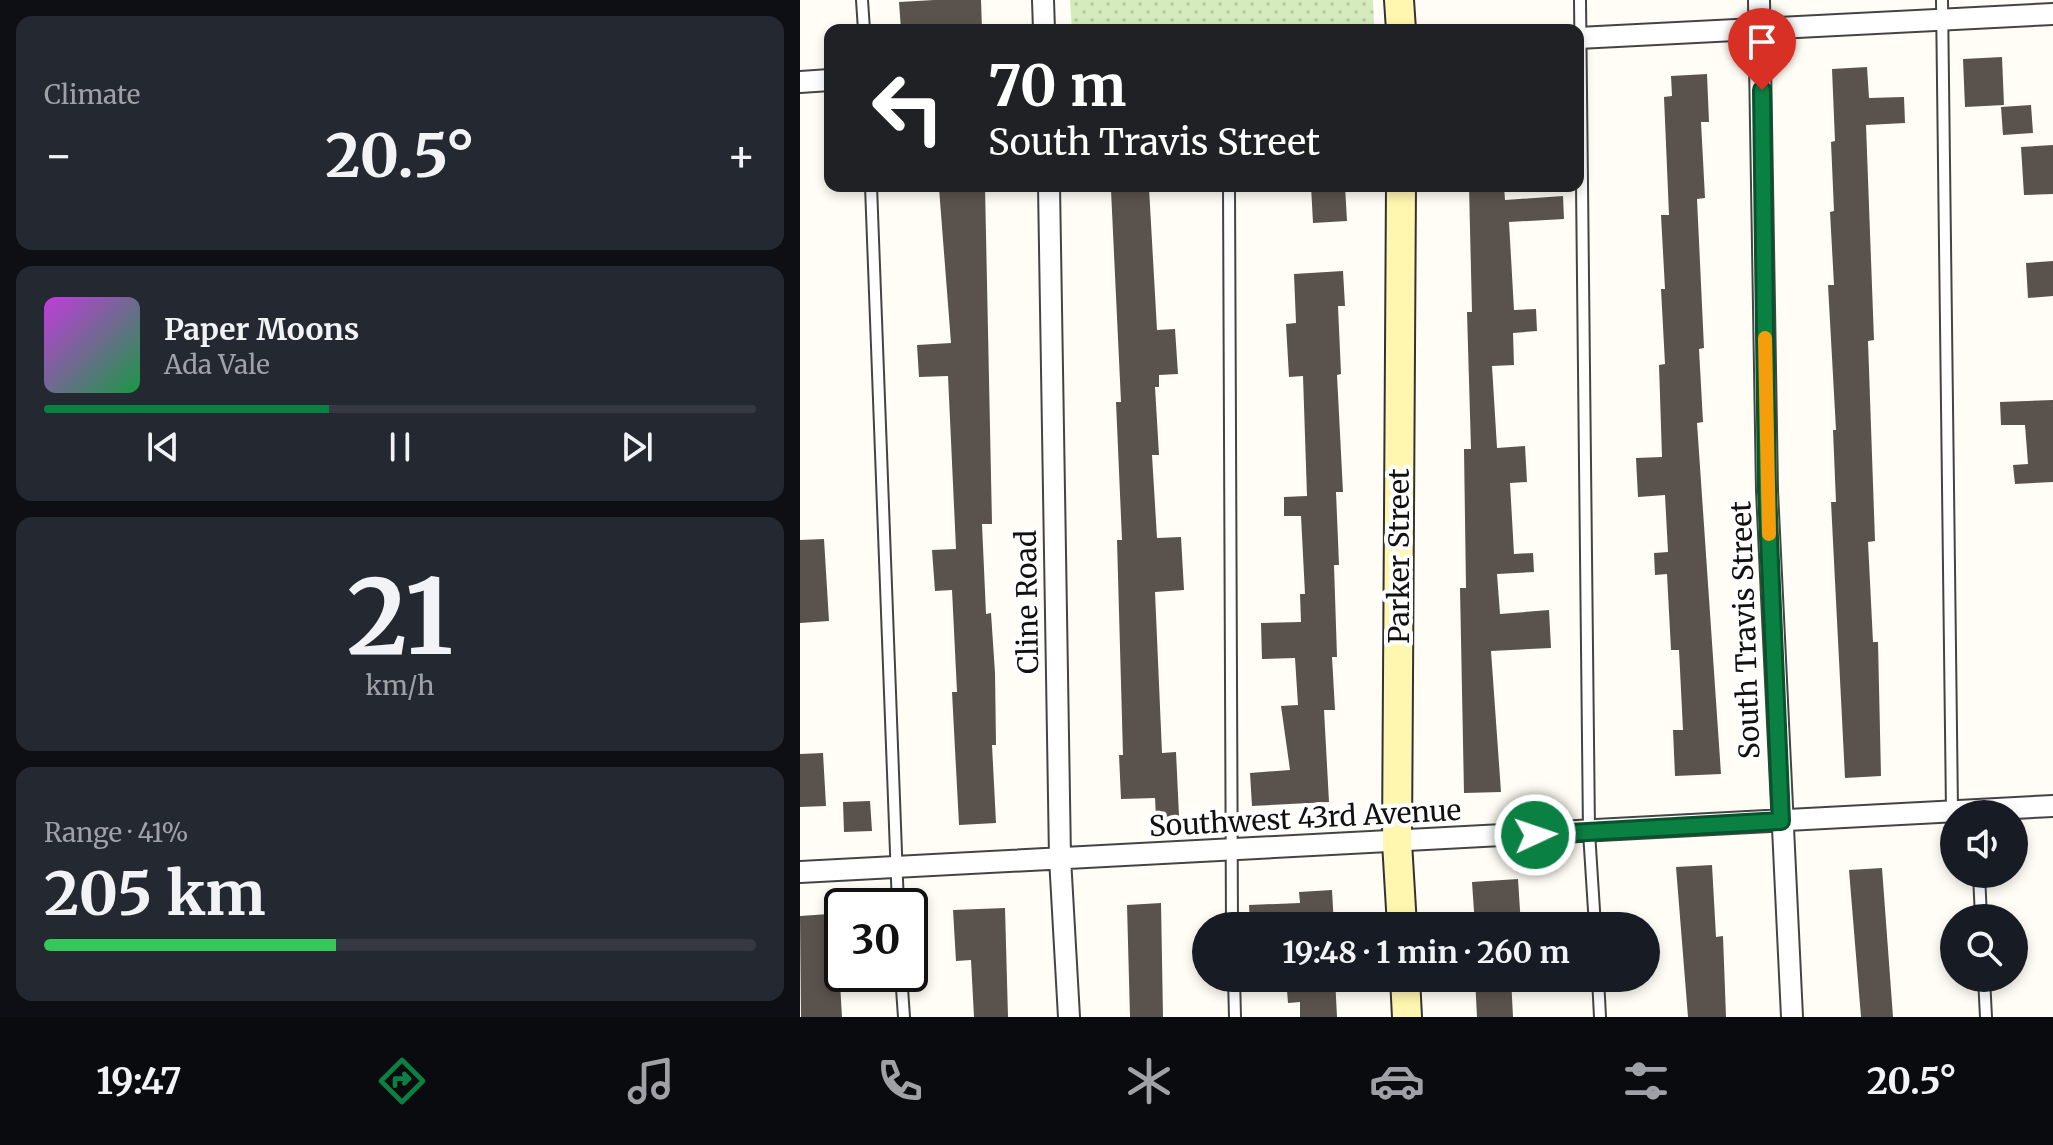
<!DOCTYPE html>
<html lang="en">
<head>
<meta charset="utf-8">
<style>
  :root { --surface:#171b24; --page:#242831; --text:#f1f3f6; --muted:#9ea1a6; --line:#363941; --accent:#0b8043 }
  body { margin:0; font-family:Merriweather,serif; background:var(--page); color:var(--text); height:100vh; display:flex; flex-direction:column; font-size:30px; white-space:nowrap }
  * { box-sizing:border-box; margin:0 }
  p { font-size:26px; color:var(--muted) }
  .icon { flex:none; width:44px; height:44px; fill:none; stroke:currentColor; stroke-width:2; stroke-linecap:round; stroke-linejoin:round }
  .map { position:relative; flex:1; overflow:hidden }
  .side { display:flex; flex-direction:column; gap:16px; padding:16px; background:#0d0f14; width:800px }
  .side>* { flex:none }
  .guide { position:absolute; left:24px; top:24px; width:760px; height:168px; border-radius:16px; box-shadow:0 4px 12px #0003; background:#202124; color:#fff; overflow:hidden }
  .buttons { position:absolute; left:1140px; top:800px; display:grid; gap:16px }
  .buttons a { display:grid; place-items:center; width:88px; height:88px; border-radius:50%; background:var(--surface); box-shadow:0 4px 12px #0003; font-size:40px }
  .speed { position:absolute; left:24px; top:888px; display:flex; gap:16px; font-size:40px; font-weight:700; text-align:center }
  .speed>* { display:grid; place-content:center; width:104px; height:104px; border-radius:50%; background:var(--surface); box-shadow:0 4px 12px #0003; line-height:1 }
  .speed .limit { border:4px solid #111; border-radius:12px; background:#fff; color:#111 }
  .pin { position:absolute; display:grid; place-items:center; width:68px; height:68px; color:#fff; margin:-82px -34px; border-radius:50% 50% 50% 0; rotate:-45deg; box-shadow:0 0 8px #0007 }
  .pin .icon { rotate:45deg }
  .me { position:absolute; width:88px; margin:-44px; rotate:87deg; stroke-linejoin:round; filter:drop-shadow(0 0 6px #0008) }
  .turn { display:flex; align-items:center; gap:28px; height:168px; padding:0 32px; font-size:36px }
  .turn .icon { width:104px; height:104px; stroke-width:2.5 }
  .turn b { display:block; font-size:56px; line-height:68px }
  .big { font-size:60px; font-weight:700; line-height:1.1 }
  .side .widget { flex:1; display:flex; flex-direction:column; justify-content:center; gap:12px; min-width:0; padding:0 28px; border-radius:16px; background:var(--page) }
  .side .dial { align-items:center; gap:0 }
  .dial b { font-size:104px; line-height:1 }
  .song { display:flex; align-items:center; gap:24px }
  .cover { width:96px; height:96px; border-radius:12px; background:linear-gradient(135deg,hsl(290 70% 55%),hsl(140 70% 35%)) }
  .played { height:8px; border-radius:4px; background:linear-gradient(90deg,var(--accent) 40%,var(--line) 40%) }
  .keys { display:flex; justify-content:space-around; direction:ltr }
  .heat { display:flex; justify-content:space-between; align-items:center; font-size:44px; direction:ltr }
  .charge { height:12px; border-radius:6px; background:linear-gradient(90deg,#34c759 41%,var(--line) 0) }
  .trip { position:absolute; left:392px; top:912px; width:468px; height:80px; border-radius:40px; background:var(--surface); box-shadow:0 4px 12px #0003; font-weight:700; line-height:80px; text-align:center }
  .dock { display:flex; height:128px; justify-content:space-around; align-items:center; background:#090b0e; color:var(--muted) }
  .dock .icon { width:56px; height:56px }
  .dock .selected { color:var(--accent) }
  .dock b { font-size:36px; color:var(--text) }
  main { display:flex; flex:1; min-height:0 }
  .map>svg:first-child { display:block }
  .park { fill:url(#park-dots) }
  .building { fill:#5a524d }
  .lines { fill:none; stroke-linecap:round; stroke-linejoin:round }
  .service-casing { stroke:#444; stroke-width:14 }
  .minor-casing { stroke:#444; stroke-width:24 }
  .secondary-casing { stroke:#333; stroke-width:32 }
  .service { stroke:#fff; stroke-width:10 }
  .minor { stroke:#fff; stroke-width:20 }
  .secondary { stroke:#fff6b0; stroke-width:28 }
  .route-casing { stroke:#07532c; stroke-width:20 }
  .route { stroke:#0b8043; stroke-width:14 }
  .slow { stroke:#f59e0b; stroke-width:14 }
  .labels { text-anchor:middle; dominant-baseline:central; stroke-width:8; stroke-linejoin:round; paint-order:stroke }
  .street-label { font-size:28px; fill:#111; stroke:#fff }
</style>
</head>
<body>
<main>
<section class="side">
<div class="widget"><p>Climate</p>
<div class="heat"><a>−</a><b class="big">20.5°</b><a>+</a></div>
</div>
<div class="widget">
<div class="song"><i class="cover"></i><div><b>Paper Moons</b><p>Ada Vale</p></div></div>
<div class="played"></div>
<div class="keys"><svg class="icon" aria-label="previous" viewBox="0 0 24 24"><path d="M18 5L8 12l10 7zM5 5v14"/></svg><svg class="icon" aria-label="pause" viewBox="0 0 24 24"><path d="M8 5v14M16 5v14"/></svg><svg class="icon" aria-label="next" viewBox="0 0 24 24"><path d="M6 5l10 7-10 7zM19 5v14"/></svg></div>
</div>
<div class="widget dial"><b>21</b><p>km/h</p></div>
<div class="widget"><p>Range · 41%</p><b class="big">205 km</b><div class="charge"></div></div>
</section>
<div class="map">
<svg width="1253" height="1017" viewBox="0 0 1253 1017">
  <defs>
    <pattern id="park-dots" width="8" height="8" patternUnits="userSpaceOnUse" patternTransform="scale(2)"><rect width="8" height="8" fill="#d5ebbd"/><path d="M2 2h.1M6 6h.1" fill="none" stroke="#b6c8a1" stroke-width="1.8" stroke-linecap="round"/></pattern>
  </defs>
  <rect width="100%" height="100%" fill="#fffdf5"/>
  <path class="park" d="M270,0H573L574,24L470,30H272Z"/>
  <path class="building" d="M134,0H181L182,30H101L99,2Z
    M1202,57L1204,105L1165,107L1163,59Z
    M1067,67L1069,98L1104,97L1105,123L1066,125L1074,340L1068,341L1075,541L1068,542L1073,642H1078L1081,776L1045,778L1031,502H1036L1033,430H1036L1028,285H1034L1030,212L1034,211L1031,142L1035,141L1032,69Z
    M907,74L909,122H901L905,198L897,199L904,348L899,349L903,422L897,423L921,774L875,776L873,730H883L879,650H871L867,574L855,575L854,553L868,552L865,495L838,497L836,458L862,457L859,365L865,364L861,289H865L861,215H869L864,97L872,96L871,76Z
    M1231,105L1233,133L1203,135L1201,107Z
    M1253,145V194L1224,195L1221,147Z
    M185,186L192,524H182L186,614L191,613L195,673L196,745H192L196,823L159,825L152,692H157L152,590L135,591L132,550L156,549L148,376L119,377L117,345L151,343L139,188Z
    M511,186H545L547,221L513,223Z
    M669,186H704L705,200L763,196L764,219L709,222L714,310L736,309L737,331L713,333L714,365L692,366L697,448L725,446L727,482L710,483L714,554L733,553L734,572L697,574L700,614L749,610L751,648L691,651L701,792L664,793L660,588H666L664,449H671L667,312H672Z
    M349,188L357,330L375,329L378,374L359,375V387H355L359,455H352L357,538L381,537L384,590L355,592L362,753L376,752L379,816L356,817L355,798L321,799L319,755H323L317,540H322L316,402H321L311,190Z
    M1253,261V296L1228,298L1226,263Z
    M543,271L545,306H538L541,374L537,375L543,492H536L539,565H534L537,657H532L535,710H524L529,802L452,806L450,773L490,770L481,706L498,705L495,658L462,659L461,623L501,622L500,594H505L501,516H484V497L507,496L503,376L489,377L486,324L496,323L494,274Z
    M1253,400V482L1215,484L1213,465L1228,464L1225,425H1201L1200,402Z
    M24,539L29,621L0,623V540Z
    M23,753L26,806L0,807V754Z
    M70,801L72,831L44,832L43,802Z
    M912,865L916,937L923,936L926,1017H888L876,867Z
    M1082,868L1093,1017H1061L1049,870Z
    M718,879L721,926H675L672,882Z
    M532,890L534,926H450L449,905L500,903L499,892Z
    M361,903L363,1017H330L327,905Z
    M205,908L208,1017H174L171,960L156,961L153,910Z
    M29,914L33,983H40L42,1017H1L0,916Z
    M486,978H535L537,1017H500V1002L488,1003Z
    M675,978H711L713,1017H677Z"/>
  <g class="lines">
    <g class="service-casing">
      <path id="service" d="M62,0L64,30
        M780,0L789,832L795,926
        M1142,0L1152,811
        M71,186L98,906
        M429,186L432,926
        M1179,874L1181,918
        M101,974L104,1017
        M434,978L435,1017
        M798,978L800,1017
        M1184,978L1186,1017"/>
    </g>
    <g class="minor-casing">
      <path id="minor" d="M243,0L244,30
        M959,0L967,491L992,1017
        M778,38L1253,14
        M0,82L30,80
        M249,186L260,858L269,1017
        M0,872L1253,806"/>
    </g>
    <g class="secondary-casing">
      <path id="secondary" d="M599,0L601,30
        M601,186L597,842L602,926
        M605,978L607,1017"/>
    </g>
    <use href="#service" class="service"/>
    <use href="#minor" class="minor"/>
    <use href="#secondary" class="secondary"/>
  </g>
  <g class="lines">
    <g class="route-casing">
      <path id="route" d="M735,835L981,821L967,491L962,90"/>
    </g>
    <use href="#route" class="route"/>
    <path class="slow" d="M965,338L969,534"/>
  </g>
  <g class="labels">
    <g class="street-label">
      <text transform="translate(599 556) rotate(-90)">Parker Street</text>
      <text transform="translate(227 602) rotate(-91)">Cline Road</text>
      <text transform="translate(945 630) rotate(-92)">South Travis Street</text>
      <text transform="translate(505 818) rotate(-3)">Southwest 43rd Avenue</text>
    </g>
  </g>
</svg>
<div class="buttons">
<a><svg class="icon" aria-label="sound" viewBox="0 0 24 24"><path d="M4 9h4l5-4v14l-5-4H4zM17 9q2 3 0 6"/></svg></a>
<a><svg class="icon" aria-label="search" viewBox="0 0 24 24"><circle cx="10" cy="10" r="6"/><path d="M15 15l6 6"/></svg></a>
</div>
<div class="speed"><div class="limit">30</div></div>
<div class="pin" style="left:962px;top:90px;background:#d93025"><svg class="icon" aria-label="arrive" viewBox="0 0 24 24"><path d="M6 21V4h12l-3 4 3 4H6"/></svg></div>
<svg class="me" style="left:735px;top:835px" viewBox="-20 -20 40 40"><circle r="17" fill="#0b8043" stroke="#fff" stroke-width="3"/><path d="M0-11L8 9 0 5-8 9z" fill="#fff"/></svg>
<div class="trip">19:48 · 1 min · 260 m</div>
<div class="guide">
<div class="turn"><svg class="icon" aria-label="left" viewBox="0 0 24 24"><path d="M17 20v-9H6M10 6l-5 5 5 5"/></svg><div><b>70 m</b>South Travis Street</div></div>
</div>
</div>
</main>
<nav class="dock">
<b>19:47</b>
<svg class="icon selected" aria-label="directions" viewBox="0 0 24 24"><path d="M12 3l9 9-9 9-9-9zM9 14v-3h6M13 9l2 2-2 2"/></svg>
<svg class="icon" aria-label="music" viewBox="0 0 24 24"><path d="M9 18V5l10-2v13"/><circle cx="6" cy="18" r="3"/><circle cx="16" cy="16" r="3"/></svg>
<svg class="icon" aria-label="phone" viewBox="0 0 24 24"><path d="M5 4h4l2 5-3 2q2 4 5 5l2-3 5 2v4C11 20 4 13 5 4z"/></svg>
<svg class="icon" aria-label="climate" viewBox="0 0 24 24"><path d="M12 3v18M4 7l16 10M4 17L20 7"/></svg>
<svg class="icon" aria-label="car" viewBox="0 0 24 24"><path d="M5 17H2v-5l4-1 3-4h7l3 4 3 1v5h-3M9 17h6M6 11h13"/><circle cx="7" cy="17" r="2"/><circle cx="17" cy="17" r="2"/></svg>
<svg class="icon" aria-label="filters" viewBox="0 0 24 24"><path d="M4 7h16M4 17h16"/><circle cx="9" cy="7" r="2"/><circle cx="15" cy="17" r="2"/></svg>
<b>20.5°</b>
</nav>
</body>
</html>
